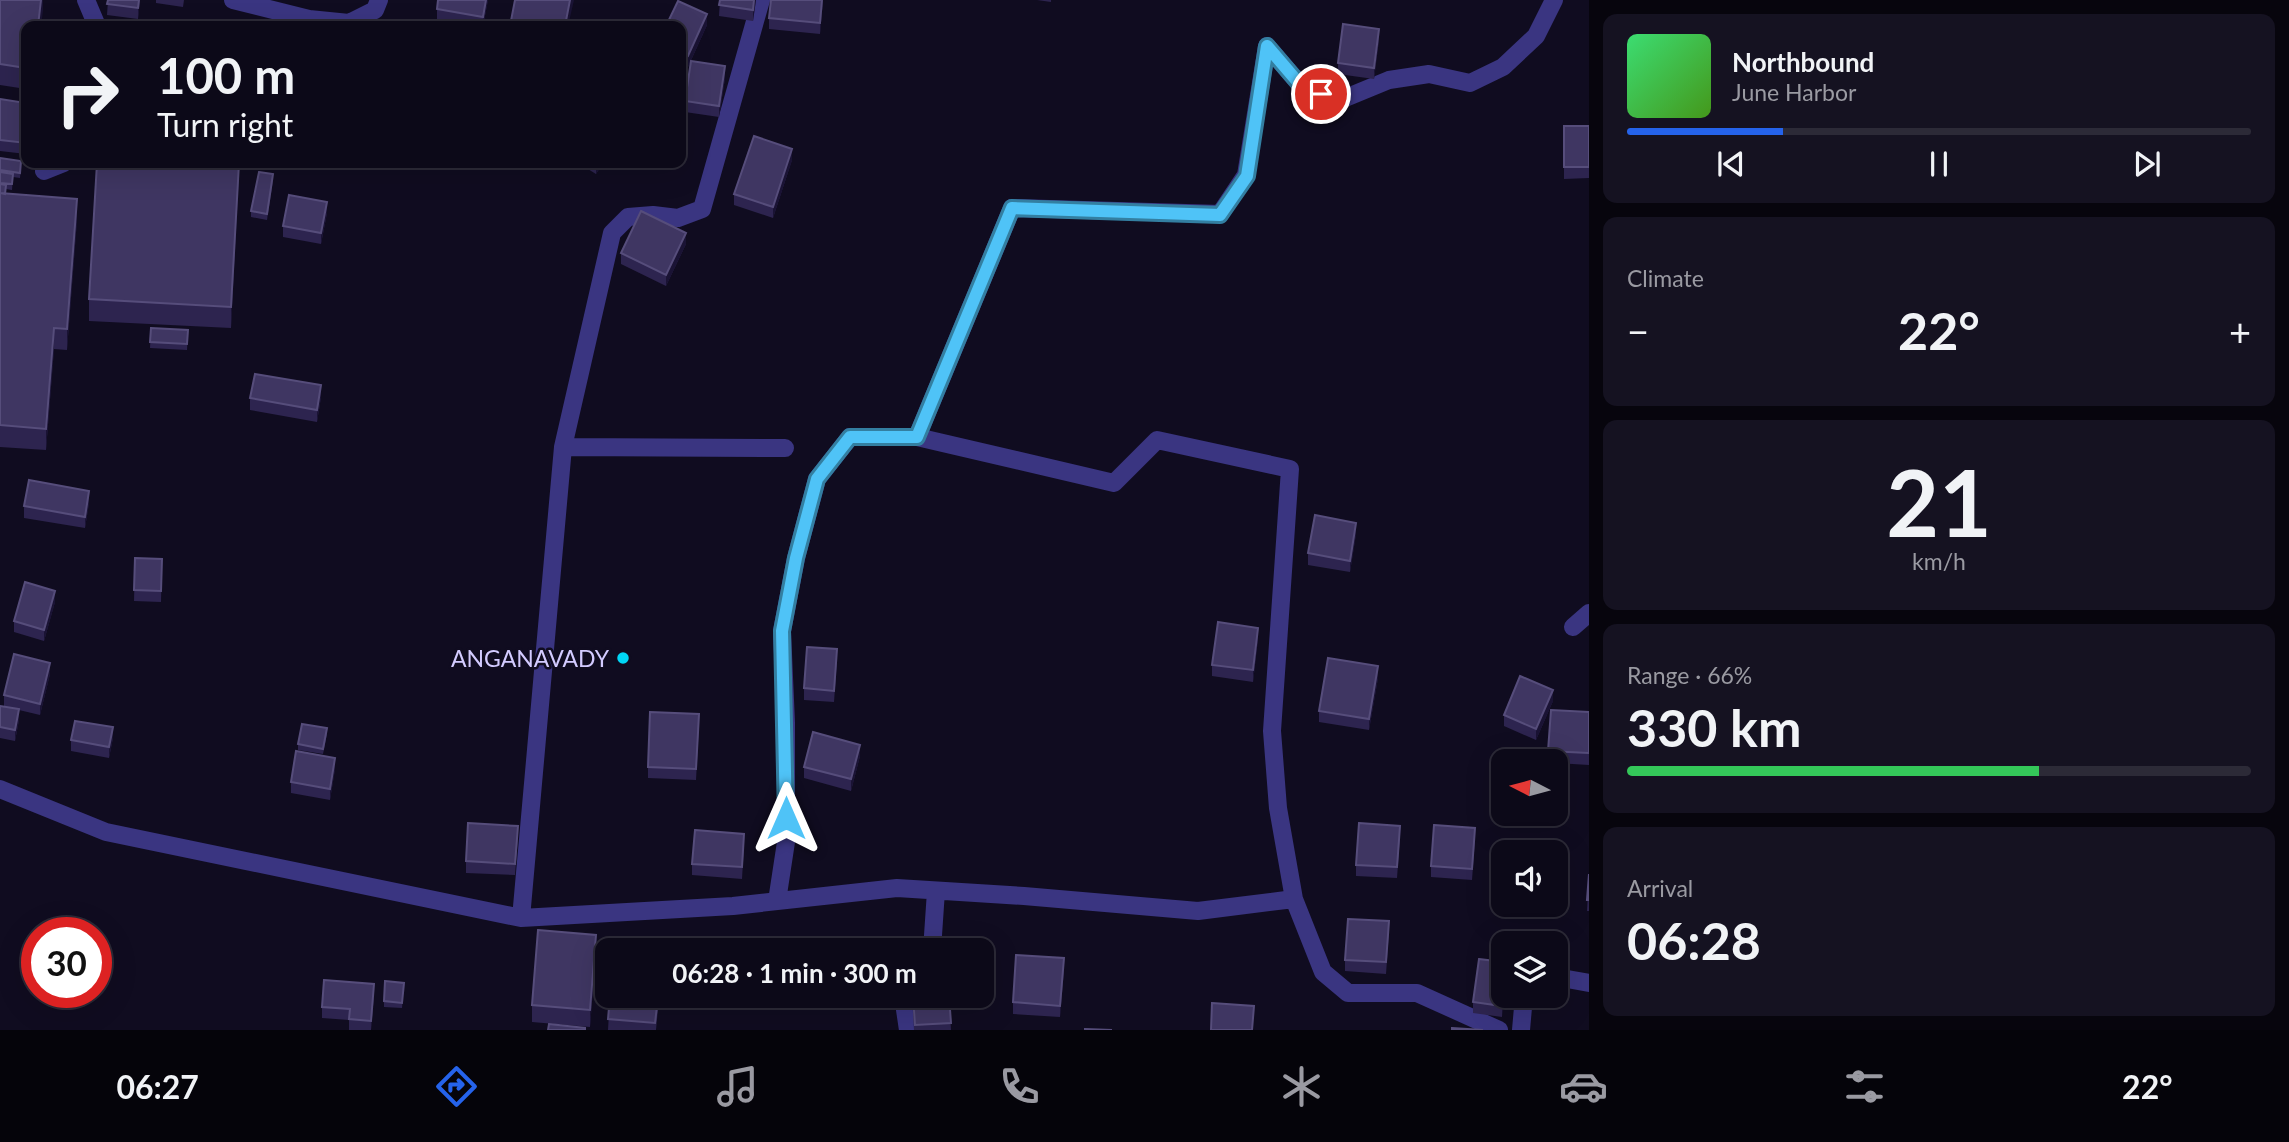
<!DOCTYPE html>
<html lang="en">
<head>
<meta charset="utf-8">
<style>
  :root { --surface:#0c0918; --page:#151221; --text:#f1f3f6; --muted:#9a9aa2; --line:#2c2a37; --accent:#2563eb }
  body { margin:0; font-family:Lato,sans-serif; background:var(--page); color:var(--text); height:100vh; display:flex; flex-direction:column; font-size:26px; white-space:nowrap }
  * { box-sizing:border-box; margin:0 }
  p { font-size:23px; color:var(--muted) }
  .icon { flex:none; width:38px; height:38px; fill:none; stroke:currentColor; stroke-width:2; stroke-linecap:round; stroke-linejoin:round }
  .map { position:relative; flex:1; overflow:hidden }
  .side { display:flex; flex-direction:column; gap:14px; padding:14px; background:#07050d; width:700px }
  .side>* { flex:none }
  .top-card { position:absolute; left:21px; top:21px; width:665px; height:147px; border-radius:14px; box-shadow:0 7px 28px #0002,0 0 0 2px var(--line); background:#0c0918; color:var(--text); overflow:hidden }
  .needle { width:46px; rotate:276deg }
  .fabs { position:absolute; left:1491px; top:749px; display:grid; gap:14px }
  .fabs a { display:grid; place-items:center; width:77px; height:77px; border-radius:14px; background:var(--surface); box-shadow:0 7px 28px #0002,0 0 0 2px var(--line); font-size:35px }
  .speed { position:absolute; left:21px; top:917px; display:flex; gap:14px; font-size:35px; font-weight:700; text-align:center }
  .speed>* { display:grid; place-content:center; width:91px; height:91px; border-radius:50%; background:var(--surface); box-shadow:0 7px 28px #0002,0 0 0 2px var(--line); line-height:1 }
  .speed .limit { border:10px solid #d22; background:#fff; color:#111 }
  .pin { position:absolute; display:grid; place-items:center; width:60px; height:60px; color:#fff; margin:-30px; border:4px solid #fff; border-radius:50%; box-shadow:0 2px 7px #0007 }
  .me { position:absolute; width:77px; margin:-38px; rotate:0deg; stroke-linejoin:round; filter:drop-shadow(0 0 5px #0008) }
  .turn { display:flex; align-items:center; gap:24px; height:147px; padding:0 21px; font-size:32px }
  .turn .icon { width:91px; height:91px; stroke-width:2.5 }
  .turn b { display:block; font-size:49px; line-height:60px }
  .big { font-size:52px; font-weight:700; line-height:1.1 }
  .side .widget { flex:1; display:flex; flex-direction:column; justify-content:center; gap:10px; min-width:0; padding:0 24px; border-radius:14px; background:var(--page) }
  .side .dial { align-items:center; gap:0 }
  .dial b { font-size:91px; line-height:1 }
  .song { display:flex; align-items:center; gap:21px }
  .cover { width:84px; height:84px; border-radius:10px; background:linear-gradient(135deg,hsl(140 70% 55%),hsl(100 70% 35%)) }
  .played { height:7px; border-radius:4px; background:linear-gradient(90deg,var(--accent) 25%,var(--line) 25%) }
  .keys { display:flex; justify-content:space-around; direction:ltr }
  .heat { display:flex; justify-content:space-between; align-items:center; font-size:38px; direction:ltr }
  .charge { height:10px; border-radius:5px; background:linear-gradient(90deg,#34c759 66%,var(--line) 0) }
  .trip { position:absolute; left:595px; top:938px; width:399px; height:70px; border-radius:14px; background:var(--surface); box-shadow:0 7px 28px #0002,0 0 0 2px var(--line); font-weight:700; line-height:70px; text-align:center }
  .tabs { display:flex; height:112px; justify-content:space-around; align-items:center; background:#05040a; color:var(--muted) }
  .tabs .icon { width:49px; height:49px }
  .tabs .active { color:var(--accent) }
  .tabs b { font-size:32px; color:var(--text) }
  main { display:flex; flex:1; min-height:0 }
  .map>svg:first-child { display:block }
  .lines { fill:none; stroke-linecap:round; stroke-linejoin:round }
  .minor { stroke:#3a3581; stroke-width:18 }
  .wall { fill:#2d244f }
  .shaded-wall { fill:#1a1334 }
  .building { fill:#3f3662; stroke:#564d7b; stroke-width:2 }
  .route-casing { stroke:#337fa1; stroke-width:18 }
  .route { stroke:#4fc3f7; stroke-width:12 }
  .poi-dot { fill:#00d6f6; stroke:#100c20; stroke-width:2.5 }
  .labels { text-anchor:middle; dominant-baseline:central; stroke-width:5; stroke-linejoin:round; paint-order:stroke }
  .poi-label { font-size:23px; fill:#d3cbff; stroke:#100c20; text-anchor:end }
</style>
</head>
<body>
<main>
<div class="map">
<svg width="1589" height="1030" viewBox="0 0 1589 1030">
  <rect width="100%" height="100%" fill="#100c20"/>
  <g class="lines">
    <path class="minor" d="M86,0L97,26
      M233,0L309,19L349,23L375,10L379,0
      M44,171L64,163
      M917,437L1012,208L1220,214L1246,175L1267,46L1303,88L1338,101L1389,80L1429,74L1470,83L1503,67L1536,36L1554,0
      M563,447L612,233L628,217L653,215L678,218L702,209L761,0
      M1573,627L1589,613
      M0,789L106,832L521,918L563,447L785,448
      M777,901L786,842V723L782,631L796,558L817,479L850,437H917L1114,483L1157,440L1290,469L1272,731L1278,808L1294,899
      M521,918L733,906L897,888L1024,896L1198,911L1294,899L1323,972L1348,993H1417L1499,1030
      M932,950L936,891
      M1556,977L1589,983
      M906,996L904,1003L908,1030
      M1521,1030L1524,996"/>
  </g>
  <path class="wall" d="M0,0H43L41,26H26V89L0,85Z
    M108,0H140L138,19L107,15Z
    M156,0H184L183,7L156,3Z
    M488,0L483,26H471L437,20V9Z
    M720,0H756L753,21L719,16Z
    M823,0L820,34L769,29V18Z
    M1037,0H1051V2Z
    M707,25L688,67L681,64V26Z
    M1379,40L1374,79L1338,74V63Z
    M725,78L719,117L685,112V101Z
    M0,99L26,103V154L0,151Z
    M1564,126H1589V178L1564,179Z
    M0,158L21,166L20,178L13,177L12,190L6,189V194L77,220L67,350L54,349L46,450L0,447Z
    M792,160L773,218L734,205V194Z
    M239,163L231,328L89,321V299Z
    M578,163H603L596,174Z
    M273,180L267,220L251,217V211Z
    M327,213L321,244L283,237V226Z
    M686,244L666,286L621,264V253Z
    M151,328L188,330L187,350L150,348Z
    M321,397L317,422L250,410V398Z
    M89,503L85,528L24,518V506Z
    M1356,534L1350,572L1308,565V553Z
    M135,558L162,559L161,602L134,601Z
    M55,602L44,641L14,632V621Z
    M1258,639L1253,682L1212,676V665Z
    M837,660L834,702L804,700V688Z
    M50,674L40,715L19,710V720L15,741L0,738V706H4V695Z
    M1378,678L1369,730L1319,722V711Z
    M1553,701L1536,740L1504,726V715Z
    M1589,712V765L1556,763V761H1548V751Z
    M699,725L696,780L648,778V767Z
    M327,734L323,754L298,750V744Z
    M113,738L109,758L71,751V740Z
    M860,756L851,791L804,778V767Z
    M335,769L330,800L291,793V782Z
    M518,837L515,875L466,873V861Z
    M1400,837L1397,878L1356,876V865Z
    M1475,839L1472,880L1431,877V866Z
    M744,845L742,879L692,875V864Z
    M1589,874V911H1587Z
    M1389,932L1386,974L1345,971V960Z
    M596,951L590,1027L532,1022V1005Z
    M1503,962L1502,1017L1473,1013V1002Z
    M1064,969L1060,1017L1013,1014V1002Z
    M404,983L402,1008L384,1007V1001Z
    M374,995L371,1030H349V1020L322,1018V1007Z
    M610,996H657L658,1009L656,1030H608Z
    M912,996H949L951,1030H914Z"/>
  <path class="shaded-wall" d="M41,0H43V11L41,26H38Z
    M139,0H140L138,19V8Z
    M486,0H488L483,26V17Z
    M570,0H574L568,26H565Z
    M754,0H756L753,21V10Z
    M822,0H823L820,34V23Z
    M707,14V25L688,67V56Z
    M1379,29V40L1374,79V68Z
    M725,66V78L719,117V106Z
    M792,149V160L773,218V207Z
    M239,163V174L231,328V307Z
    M596,163H603L596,174Z
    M273,174V180L267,220V214Z
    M77,199V220L67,350V329Z
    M327,202V213L321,244V233Z
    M686,233V244L666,286V275Z
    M54,328V349L46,450V429Z
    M321,385V397L317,422V410Z
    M89,491V503L85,528V517Z
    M1356,523V534L1350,572V561Z
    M55,591V602L44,641V630Z
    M1258,628V639L1253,682V670Z
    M50,663V674L40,715V704Z
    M1378,666V678L1369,730V719Z
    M1553,690V701L1536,740V729Z
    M19,709V720L15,741V730Z
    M113,727V738L109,758V747Z
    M860,745V756L851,791V779Z
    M335,758V769L330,800V789Z
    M596,935V951L590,1027V1010Z
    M1064,958V969L1060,1017V1006Z
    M374,984V995L371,1030V1021Z
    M1503,996H1505L1502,1017V1006Z"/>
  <path class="building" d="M0,0H41L38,26H26V68L0,64Z
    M108,0H139L138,8L107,4Z
    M438,0H486L483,17L437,9Z
    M515,0H570L565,26H510Z
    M720,0H754L753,10L719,5Z
    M771,0H822L820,23L769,18Z
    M678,1L707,14L688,56L681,53V26H666Z
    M585,21L596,26H582Z
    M1343,24L1379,29L1374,68L1338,63Z
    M691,61L725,66L719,106L685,101Z
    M0,99L26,103V143L0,140Z
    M1564,126H1589V167H1564Z
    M754,136L792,149L773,207L734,194Z
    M0,158L21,161L20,173L0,170Z
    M97,163H239L231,307L89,299Z
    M0,172L13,174L12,184L0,183Z
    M259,172L273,174L267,214L251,211Z
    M0,184L6,185L5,194L0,193Z
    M0,193L77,199L67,329L54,328L46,429L0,425Z
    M289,195L327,202L321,233L283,226Z
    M641,211L686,233L666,275L621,253Z
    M151,328L188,330L187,344L150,342Z
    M255,374L321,385L317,410L250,398Z
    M29,480L89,491L85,517L24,506Z
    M1315,515L1356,523L1350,561L1308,553Z
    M135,558L162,559L161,591L134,590Z
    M25,582L55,591L44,630L14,621Z
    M1218,622L1258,628L1253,670L1212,665Z
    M807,647L837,649L834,691L804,688Z
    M14,654L50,663L40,704L4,695Z
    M1328,658L1378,666L1369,719L1319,711Z
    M1520,676L1553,690L1536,729L1504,715Z
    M0,706L19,709L15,730L0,727Z
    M1551,710L1589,712V753L1548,751Z
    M650,712L699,714L696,769L648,767Z
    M75,721L113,727L109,747L71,740Z
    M302,724L327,728L323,749L298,744Z
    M813,732L860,745L851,779L804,767Z
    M296,751L335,758L330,789L291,782Z
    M468,823L518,826L515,864L466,861Z
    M1359,823L1400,826L1397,867L1356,865Z
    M1434,825L1475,828L1472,869L1431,866Z
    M695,830L744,834L742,867L692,864Z
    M1589,874V900H1587Z
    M1348,919L1389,921L1386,962L1345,960Z
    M538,930L596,935L590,1010L532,1005Z
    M1016,955L1064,958L1060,1006L1013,1002Z
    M1479,959L1503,962V995L1502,1006L1473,1002Z
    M324,980L374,984L371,1021L349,1019L350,1009L322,1007Z
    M385,981L404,983L402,1003L384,1001Z
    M610,996H629L658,998L655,1023L608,1019Z
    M913,996H949L951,1023L915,1025Z
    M1212,1003L1254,1006L1252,1030H1211Z
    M549,1024L585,1028V1030H548Z
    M1452,1028L1483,1030H1452Z
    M1085,1029L1112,1030H1085Z"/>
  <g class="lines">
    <g class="route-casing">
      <path id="route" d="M786,818L782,631L796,558L817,479L850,437H917L1012,208L1220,215L1247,176L1267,46L1303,88L1321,94"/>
    </g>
    <use href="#route" class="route"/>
  </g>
  <circle class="poi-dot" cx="623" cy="658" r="7"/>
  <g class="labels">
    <g class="poi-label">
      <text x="609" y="658">ANGANAVADY</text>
    </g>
  </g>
</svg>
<div class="fabs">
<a><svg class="needle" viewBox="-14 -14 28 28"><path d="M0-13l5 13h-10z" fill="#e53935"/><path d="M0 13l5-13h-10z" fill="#9a9aa2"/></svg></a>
<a><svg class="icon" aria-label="sound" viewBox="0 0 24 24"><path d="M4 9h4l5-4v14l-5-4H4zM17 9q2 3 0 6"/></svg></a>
<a><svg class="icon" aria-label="layers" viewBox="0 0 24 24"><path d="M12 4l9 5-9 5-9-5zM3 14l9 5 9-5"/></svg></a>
</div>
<div class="speed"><div class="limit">30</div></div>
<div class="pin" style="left:1321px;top:94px;background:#d93025"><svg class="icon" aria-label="arrive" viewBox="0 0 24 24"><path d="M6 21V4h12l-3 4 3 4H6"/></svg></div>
<svg class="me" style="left:786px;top:818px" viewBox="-20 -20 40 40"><path d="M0-17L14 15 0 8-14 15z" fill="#4fc3f7" stroke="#fff" stroke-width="4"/></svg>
<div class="trip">06:28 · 1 min · 300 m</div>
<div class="top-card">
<div class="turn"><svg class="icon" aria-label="right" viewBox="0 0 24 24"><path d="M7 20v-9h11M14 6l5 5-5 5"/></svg><div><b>100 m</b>Turn right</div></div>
</div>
</div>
<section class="side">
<div class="widget">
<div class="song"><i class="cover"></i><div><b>Northbound</b><p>June Harbor</p></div></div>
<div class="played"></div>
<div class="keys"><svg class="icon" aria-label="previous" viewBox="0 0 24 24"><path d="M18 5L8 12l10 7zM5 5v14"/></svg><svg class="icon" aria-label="pause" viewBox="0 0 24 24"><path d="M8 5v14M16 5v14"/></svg><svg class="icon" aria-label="next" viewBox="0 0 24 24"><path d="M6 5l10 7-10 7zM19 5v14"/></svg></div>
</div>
<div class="widget"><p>Climate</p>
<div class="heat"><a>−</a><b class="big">22°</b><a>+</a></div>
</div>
<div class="widget dial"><b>21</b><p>km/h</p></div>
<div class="widget"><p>Range · 66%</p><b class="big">330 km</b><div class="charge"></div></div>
<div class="widget"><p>Arrival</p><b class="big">06:28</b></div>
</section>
</main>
<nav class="tabs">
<b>06:27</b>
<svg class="icon active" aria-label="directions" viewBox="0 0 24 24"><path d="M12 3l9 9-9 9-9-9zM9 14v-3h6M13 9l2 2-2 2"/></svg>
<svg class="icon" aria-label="music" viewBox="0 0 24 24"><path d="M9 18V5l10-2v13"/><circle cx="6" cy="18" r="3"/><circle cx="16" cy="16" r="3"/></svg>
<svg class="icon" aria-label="phone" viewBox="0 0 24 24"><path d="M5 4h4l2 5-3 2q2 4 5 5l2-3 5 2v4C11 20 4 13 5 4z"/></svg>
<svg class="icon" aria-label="climate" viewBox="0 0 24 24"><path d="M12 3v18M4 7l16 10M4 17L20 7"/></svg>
<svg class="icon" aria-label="car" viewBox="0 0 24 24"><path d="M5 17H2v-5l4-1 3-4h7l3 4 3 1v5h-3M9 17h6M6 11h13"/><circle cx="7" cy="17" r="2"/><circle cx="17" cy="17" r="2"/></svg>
<svg class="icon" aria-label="filters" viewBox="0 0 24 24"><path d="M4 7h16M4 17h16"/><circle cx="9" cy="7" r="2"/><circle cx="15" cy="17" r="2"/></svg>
<b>22°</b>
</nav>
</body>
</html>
